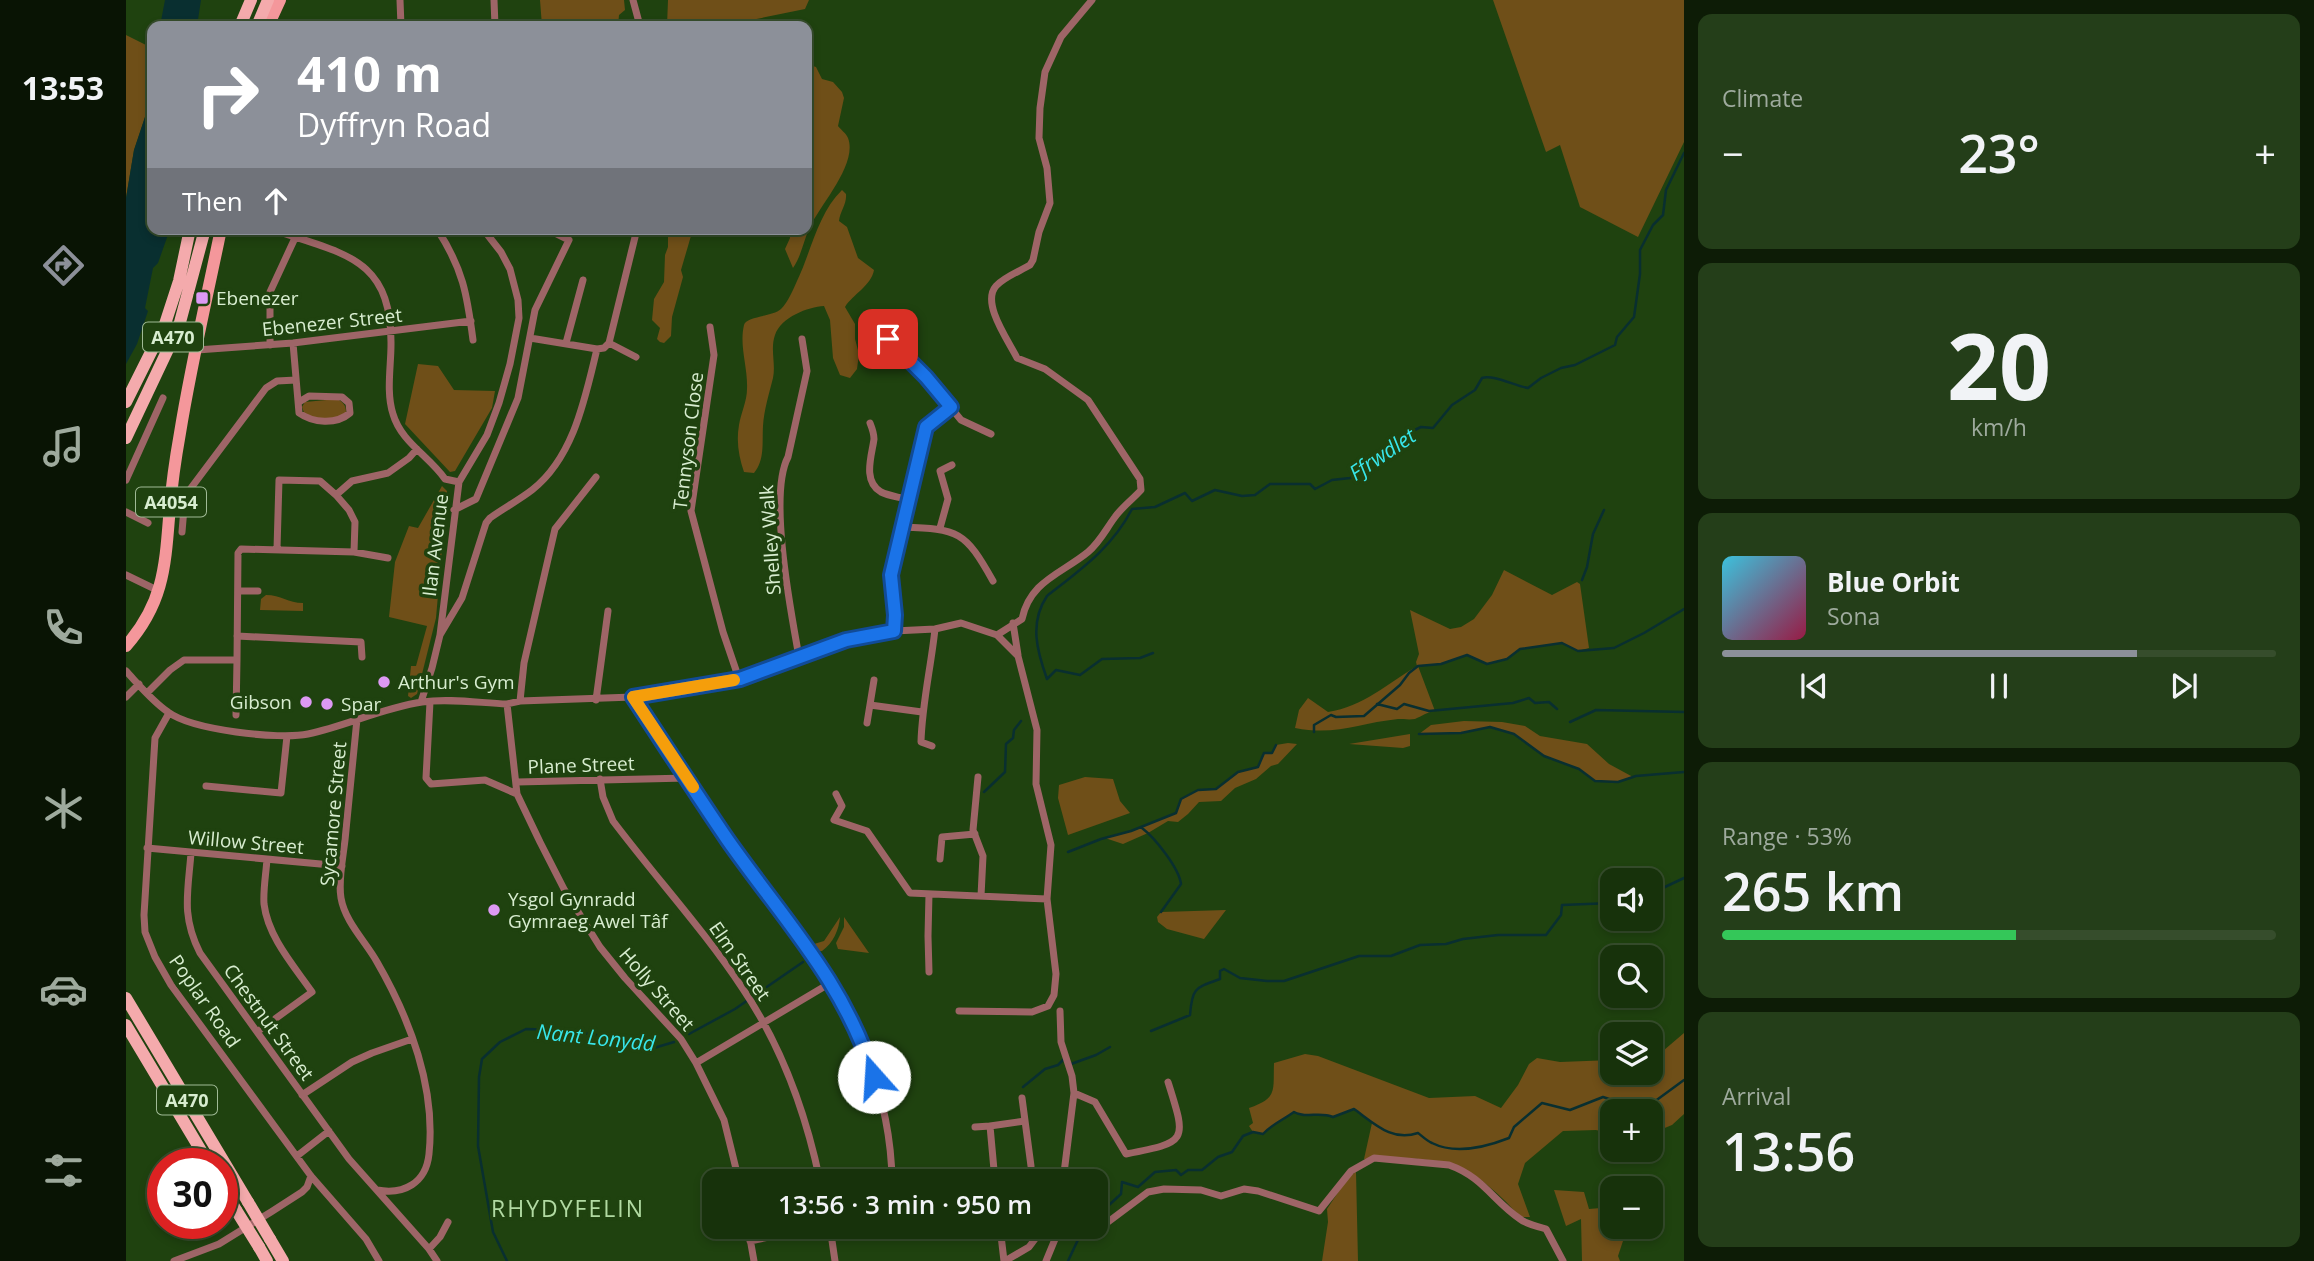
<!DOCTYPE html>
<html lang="en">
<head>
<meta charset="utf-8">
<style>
  :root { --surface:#17320b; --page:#243e19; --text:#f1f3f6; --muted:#9eaa9d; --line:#364d2c; --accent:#8c9099 }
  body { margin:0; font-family:"Open Sans",sans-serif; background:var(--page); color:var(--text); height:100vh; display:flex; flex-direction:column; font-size:26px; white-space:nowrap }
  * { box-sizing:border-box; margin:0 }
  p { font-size:23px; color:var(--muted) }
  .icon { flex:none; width:38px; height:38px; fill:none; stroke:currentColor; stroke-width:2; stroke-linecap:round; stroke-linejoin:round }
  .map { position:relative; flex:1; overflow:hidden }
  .panel { display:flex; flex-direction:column; gap:14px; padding:14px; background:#0d1c06; width:630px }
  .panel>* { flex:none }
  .guide { position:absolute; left:21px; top:21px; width:665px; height:214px; border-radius:14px; box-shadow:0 4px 10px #0003,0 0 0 2px var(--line); background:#8c9099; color:#fff; overflow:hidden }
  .buttons { position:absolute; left:1474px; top:868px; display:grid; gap:14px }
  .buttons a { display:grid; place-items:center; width:63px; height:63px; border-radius:14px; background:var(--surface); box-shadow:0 4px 10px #0003,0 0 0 2px var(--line); font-size:35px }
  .speed { position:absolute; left:21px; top:1148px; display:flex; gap:14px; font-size:35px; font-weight:700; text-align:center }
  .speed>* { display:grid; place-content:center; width:91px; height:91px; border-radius:50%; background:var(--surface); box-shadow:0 4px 10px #0003,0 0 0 2px var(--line); line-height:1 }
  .speed .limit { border:10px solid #d22; background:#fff; color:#111 }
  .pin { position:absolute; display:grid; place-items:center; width:60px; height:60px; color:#fff; margin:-30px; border-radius:14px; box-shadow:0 4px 10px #0006 }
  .me { position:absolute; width:77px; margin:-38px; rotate:341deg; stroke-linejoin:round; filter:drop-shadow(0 0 5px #0008) }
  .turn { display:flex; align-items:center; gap:24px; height:147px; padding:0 35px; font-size:32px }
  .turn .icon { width:91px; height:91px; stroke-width:2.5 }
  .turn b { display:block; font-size:49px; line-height:60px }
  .then { display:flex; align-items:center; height:66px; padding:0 35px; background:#0003; gap:14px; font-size:26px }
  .big { font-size:52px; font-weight:600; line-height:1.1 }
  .panel .card { flex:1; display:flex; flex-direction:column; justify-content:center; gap:10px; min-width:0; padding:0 24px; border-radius:14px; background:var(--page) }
  .panel .dial { align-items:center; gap:0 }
  .dial b { font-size:91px; line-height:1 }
  .song { display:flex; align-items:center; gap:21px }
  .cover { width:84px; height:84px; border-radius:10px; background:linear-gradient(135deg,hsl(190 70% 55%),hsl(340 70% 35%)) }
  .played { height:7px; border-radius:4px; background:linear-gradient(90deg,var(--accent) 75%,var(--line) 75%) }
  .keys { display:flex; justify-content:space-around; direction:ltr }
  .heat { display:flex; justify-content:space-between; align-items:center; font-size:38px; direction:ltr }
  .charge { height:10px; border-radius:5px; background:linear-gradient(90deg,#34c759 53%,var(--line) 0) }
  .trip { position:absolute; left:576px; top:1169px; width:406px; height:70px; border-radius:14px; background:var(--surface); box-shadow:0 4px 10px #0003,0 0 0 2px var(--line); font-weight:600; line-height:70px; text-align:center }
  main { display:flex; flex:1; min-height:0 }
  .dock { display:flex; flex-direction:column; width:126px; justify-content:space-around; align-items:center; background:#091404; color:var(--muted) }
  .dock .icon { width:49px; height:49px }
  .dock .on { color:var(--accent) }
  .dock b { font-size:32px; color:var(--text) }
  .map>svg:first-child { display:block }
  .green { fill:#6f4f18 }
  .water { fill:#092f30 }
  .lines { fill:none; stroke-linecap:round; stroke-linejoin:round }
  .stream { stroke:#092f30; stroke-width:2.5 }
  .minor { stroke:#9e6567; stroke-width:7 }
  .primary { stroke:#f4979b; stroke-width:12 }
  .trunk { stroke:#f4aaac; stroke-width:12 }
  .trunk-bridge { stroke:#f4aaac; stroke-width:12 }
  .route-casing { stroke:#114b97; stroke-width:18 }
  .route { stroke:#1a73e8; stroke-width:12 }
  .slow { stroke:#f59e0b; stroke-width:12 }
  .poi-dot { fill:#dd99f3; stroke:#1f420f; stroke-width:2.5 }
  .labels { text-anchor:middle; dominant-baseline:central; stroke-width:7; stroke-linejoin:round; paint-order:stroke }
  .shield { fill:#1f420f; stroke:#a0ba96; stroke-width:2 }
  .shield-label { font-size:18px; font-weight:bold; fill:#d8edd0 }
  .poi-label { font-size:19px; fill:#d8edd0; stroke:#1f420f; text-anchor:start }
  .street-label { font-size:19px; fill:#d8edd0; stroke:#1f420f }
  .water-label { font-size:21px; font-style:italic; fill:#38e6ea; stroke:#1f420f }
  .quarter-label { font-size:23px; letter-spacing:2px; fill:#b1daa2; stroke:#1f420f }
</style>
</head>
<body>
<main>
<nav class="dock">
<b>13:53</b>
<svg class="icon on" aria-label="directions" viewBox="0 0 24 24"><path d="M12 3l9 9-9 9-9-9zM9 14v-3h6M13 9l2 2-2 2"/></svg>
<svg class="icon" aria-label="music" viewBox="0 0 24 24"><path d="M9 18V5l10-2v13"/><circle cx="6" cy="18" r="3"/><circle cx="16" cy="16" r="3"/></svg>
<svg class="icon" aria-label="phone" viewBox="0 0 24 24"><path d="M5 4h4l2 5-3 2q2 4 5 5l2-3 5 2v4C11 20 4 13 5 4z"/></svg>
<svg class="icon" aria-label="climate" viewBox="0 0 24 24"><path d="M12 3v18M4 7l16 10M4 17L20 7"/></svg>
<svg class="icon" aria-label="car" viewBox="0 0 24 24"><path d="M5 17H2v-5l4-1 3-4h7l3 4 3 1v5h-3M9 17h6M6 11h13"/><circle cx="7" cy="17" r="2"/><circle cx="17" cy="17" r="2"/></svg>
<svg class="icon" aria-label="filters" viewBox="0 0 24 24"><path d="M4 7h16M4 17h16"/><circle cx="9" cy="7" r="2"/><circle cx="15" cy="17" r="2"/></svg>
</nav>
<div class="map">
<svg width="1558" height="1261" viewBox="0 0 1558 1261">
  <rect width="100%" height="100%" fill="#1f420f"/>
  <path class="green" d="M414,0H498L499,10L493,15L492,26H416Z
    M542,0H683L679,9L596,26H585L583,24L580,26H541Z
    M1367,0H1558V142L1512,237L1454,207L1434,145L1420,152Z
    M0,35L26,48V76L24,94L20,103L19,117L8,150L0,198Z
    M681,64L690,67L696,79L707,82L716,92L718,98L712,126C715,130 720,133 722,138C732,164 694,205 684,227C677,241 676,255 667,268L659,249L664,238L663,229H681Z
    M716,190L720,194C721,204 714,211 713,221L721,227L732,258L748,270C745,286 727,294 719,307L729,324V339L733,354L731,369L724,378L714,375L707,358L704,320L698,306C682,307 655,317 649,335C644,349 650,364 647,378C643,394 638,410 637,426C636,443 639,460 628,473L618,472C613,457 610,442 613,425C615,413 621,401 621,389C622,367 613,346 618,325C620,316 646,317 655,309C662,302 667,290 671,281C685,252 692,213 716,190Z
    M546,229H567L555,270L557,277L546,317L545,336L538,343L534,342L531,339L534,328L526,320L528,299L538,282L539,255L542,247V237Z
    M292,364L312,366L328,390L369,391L366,408L329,471L324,472L279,424Z
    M211,399C217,402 220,405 220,413C213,419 191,422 183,417C178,415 178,412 176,407L179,402Z
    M316,486L321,491L310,618L291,694L285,698L282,696L285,666H290L301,626L263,617L269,562L283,526L292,528Z
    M1378,570L1426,595L1451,582L1454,584L1463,648L1452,651L1436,643L1394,649L1381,659L1361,664L1341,655L1315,664L1292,666L1309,711C1301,712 1296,716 1289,719C1283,720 1278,719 1272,719C1233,723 1210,736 1169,728L1173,710L1182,698L1202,712C1237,707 1262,683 1291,666L1290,662L1293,654L1284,610L1324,629L1335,627L1348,619L1366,595Z
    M140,595C155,595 162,603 177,603V611L134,610L135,599Z
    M1338,721L1376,722L1399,726L1414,736L1461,744L1483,764L1507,777L1492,782L1469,781L1453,769L1418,756L1388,734L1364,727L1335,733L1293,734L1305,725Z
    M1284,734V746L1277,748L1223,744Z
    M1162,743L1171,744L1152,764L1145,766L1130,779L1109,788L1095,801L1073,802L1062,814L1052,822L1042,821L1022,833L997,844L979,838L1005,831L1050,813L1055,799L1072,790L1090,789L1112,772L1132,767L1138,753L1146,752L1150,745Z
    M959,777L987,779L994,801L1004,813L942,835L932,798L933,785Z
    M1100,910L1078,939L1041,929L1032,922L1031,917L1035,912Z
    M714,917C713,930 707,943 696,951H693L688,944L698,941Z
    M718,917L743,953L712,949L710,943L718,927Z
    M1558,1033V1114L1546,1125L1524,1134V1111H1486V1134L1470,1130L1437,1131L1399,1163L1392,1184L1404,1217H1394C1380,1200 1346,1168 1325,1164C1298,1157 1266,1158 1238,1159L1246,1123L1228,1109L1207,1117C1193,1111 1180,1119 1167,1112C1157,1120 1146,1124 1137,1134L1127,1132L1123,1126L1127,1123L1123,1108C1152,1098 1147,1091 1148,1063L1179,1054L1192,1056L1303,1098L1349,1096L1375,1108L1392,1085L1403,1064L1411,1058L1434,1062L1486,1060V1073H1524V1062Z
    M1230,1172L1232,1261H1196L1202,1222L1201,1209L1223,1176Z
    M1428,1190L1458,1192L1463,1209L1486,1207V1227H1493L1497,1241L1492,1256L1494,1261H1456L1455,1219L1440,1226Z"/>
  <path class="water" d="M39,0H75L71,26H34Z
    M26,76V229H44L32,263L27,268L19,308L22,311L11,344L0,364V198L8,150L19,117Z"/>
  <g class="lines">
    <path class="stream" d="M1456,580L1461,567L1467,534L1478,510
      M1027,653L1014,658L976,659L954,675L930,670L921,679C911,651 903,623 921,596C954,570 986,548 1006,509L1029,507L1059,493L1066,501L1089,490L1116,496L1129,495L1144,484H1184L1189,489L1206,480L1224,478L1238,472L1262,449L1268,447L1270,439L1295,427L1307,428L1326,405L1349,390L1356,378C1367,374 1389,386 1402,388L1415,378L1435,368L1449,365L1489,345L1491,337L1508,317L1514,274V250L1527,225L1537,215L1540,190L1558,153
      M1251,704L1271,709L1278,704L1303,711L1387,703L1403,698L1409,703L1423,702L1431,709
      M1444,722L1470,710L1558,712
      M1188,732V725L1205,715L1210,717L1238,716L1274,685L1283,673L1292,666L1315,664L1341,655L1361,664L1381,659L1394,649L1436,643L1452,651L1488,648L1518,633L1558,609
      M1293,734L1335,733L1364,727L1388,734L1418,756L1453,769L1469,781L1492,782L1510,776L1558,772
      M858,792L879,772L880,744L887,738L888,730L895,721
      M1016,828C1029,838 1053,868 1055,884L1035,912
      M942,852L975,839L1005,831L1050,813L1055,799L1072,790L1090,789L1112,772L1132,767L1138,753H1146L1150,745
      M1524,894L1558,878
      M1025,1031L1064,1015C1066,988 1069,988 1094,979V971L1098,969L1114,978L1141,981H1158L1233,956H1265L1294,945L1320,944L1337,939L1372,935H1420L1435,915L1436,905L1486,903
      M563,1034L609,1009L677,962
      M945,1064L970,1055L984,1047
      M897,1087L919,1069L932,1065L938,1059
      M970,1217L995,1194L996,1182L1012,1187L1029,1172L1050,1170L1055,1175L1062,1170H1076L1092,1157L1106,1152L1117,1136L1127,1132L1137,1134C1146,1124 1157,1120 1168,1112C1180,1119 1193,1111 1207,1117L1228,1109C1249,1124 1266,1142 1292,1133C1296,1136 1301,1141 1306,1143C1330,1155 1360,1147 1383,1138L1388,1127L1416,1103L1444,1110L1477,1097L1517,1110L1558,1080
      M381,1261L367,1232L352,1146L353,1077L356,1059L374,1042L400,1029L437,1030L490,1038L528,1048L548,1042
      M942,1261L958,1227"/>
    <path class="minor" d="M274,0L275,26
      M368,0L369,26
      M507,0L514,26
      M145,229C215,254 266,255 265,345C265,366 260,393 267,414C275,442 303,456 319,479L333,482
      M311,229C337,269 341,294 347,340
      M584,327L588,355L565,511L597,632L613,679
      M404,338L471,349L478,348L483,343L510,357
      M762,339L800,377L835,420L865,434
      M167,343L173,413C187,423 210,425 224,413L223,403L216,397L183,396L173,402
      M440,343L457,280
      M483,343L511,229
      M144,345V292L169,238L170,229
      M770,346L780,336
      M71,350L167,343L345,321
      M744,423C746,428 748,434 748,439C746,455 736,481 755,492C763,496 774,497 783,500
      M0,480L37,398
      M210,495L226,481L262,473L283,458L291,449
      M328,510L350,499L392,398L409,310L443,240L421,229
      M0,512L22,523
      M776,527C833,529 839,531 867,581
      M814,528L822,499L814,471L826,465
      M56,532L59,496L140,388L151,381L170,380
      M151,549L153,480L194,481L210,495L223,510L229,522L228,552
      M0,575L33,591
      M112,591H132
      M887,623L892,655
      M768,631L769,615L765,575L800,427L825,407
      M314,635L333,482L361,435L373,403L384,364L393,318L392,300L384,269L375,252L357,229
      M871,635L896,619C904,581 935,574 962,552C974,542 980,529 989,517C996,507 1007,499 1015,490L1014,479L962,400L919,369L891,358C882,340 855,303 870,286C878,277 894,271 904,265L907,260L913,232L924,203L921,168L913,138L914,108L919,72L935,37L966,0
      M111,636L235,642L236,657
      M673,657C665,612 642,495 662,457L681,371L676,339
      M0,671C13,685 26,701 42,712C66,730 153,740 182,734C220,726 256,708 296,702C323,698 354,703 381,704L394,701L507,697L613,679L720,640L768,631L809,629L835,623L871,635L892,656L911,730L910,784L925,845L921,899L930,974L928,995L922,1006L906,1012L833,1011
      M21,693L44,670L58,660H111L112,553L115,549L228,552L262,558
      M0,697L13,684
      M507,697C538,744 569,792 601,839C627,875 656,908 681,945C730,1014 765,1096 766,1181
      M470,700L482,611
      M394,701L398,663L429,529L470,477
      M295,702L306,668L314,635L336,598L360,523L364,518C378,508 393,500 406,490C448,457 459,398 471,349
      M304,702L300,778L305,784L359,780L391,794
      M381,704L391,794L414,842L438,889L474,947L499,978L555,1039L570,1063L598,1120L613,1181
      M744,705L796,712
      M43,713L29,738L18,915L19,932L29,957L45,985L185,1176L240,1239L253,1261
      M110,715L111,660
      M231,719C227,759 223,800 219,840C217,858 212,880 215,898C219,922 240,942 251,962C284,1019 310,1088 303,1154C300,1183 278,1195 251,1190
      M741,723L748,680
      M806,746L795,742C796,704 805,667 809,629
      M852,777L847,830L857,856L855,896
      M474,779L477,797L487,821C530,878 578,930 617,989C656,1047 680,1114 694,1181
      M391,782L561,778
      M80,786L155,793L161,736
      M710,794L716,806L708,820L741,831L784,893L921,899
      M21,848L216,866
      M65,853C62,892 55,916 74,953L223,1159L303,1249L311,1261
      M814,859L816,837L849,834
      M803,972L802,936L803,894
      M934,1011L935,1042L946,1076L948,1093L937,1181
      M131,1032L186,992C168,966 142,937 138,904C137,890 140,874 141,859
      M570,1063L706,982
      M948,1093L969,1102L1000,1154C1062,1142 1061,1142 1042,1082
      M176,1095L226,1062L246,1053L286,1039
      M896,1098L905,1166
      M849,1127L864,1126
      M171,1156L203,1131
      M869,1181L864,1126L899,1121
      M622,1227L628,1261
      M704,1227L709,1261
      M874,1227L878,1261
      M938,1227L962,1237L1022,1192L1038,1189L1075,1190L1095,1196L1118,1189L1132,1191L1193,1211L1225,1171L1248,1158L1323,1165C1357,1177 1367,1201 1394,1219C1401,1225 1412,1226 1420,1229L1437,1261
      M624,1241L692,1227
      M303,1249L314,1237L322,1222
      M48,1261L93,1244L145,1212L176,1192L181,1187L185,1176
      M879,1261L903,1247L918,1227
      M920,1261L934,1227"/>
    <path class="primary" d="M142,26L154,0
      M0,646C36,605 39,570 43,518C45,490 49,461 54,433C65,365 81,297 95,229"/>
    <path class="trunk" d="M114,26L125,0
      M131,26L142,0
      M0,402L39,324L53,281L64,229
      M0,438L53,326L79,229
      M0,998L122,1202
      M0,1025L83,1164
      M96,1186L110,1210
      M144,1239L157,1261
      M133,1247L141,1261"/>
    <path class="trunk-bridge" d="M122,1202L144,1239
      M110,1210L133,1247"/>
  </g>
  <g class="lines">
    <g class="route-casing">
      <path id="route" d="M748,1077C718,981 657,919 601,839C569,792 538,744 507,697L614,679L720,640L768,631L769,615L765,575L800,427L825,407L800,377L762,339"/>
    </g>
    <use href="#route" class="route"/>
    <path class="slow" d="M567,787L507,697L608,680"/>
  </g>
  <g class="poi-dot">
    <rect x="69" y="291" width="14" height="14" rx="3.5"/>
    <circle cx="258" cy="682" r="7"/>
    <circle cx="180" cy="702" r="7"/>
    <circle cx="201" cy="704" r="7"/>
    <circle cx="368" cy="910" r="7"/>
  </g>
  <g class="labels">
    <g class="shield">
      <rect x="17" y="322.5" width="60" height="29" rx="5"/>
      <rect x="10" y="487.5" width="70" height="29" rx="5"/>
      <rect x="31" y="1085.5" width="60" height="29" rx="5"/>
    </g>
    <g class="shield-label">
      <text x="47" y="337">A470</text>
      <text x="45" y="502">A4054</text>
      <text x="61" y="1100">A470</text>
    </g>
    <g class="poi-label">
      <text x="90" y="298">Ebenezer</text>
      <text x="272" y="682">Arthur's Gym</text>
      <text x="166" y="702" text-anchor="end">Gibson</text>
      <text x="215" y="704">Spar</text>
      <text x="382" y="899">Ysgol Gynradd<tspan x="382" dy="22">Gymraeg Awel Tâf</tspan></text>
    </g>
    <g class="street-label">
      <text transform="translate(206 322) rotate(-6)">Ebenezer Street</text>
      <text transform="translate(562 441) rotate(-83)">Tennyson Close</text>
      <text transform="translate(644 540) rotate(-94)">Shelley Walk</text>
      <text transform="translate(309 545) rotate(-83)">Ilan Avenue</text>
      <text transform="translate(455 765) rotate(-2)">Plane Street</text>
      <text transform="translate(207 814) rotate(-85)">Sycamore Street</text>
      <text transform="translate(120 842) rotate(5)">Willow Street</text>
      <text transform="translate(614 961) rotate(55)">Elm Street</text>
      <text transform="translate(531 989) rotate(49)">Holly Street</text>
      <text transform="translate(79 1001) rotate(55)">Poplar Road</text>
      <text transform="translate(143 1022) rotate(54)">Chestnut Street</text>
    </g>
    <g class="water-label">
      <text transform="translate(1256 454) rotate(-34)">Ffrwdlet</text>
      <text transform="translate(470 1037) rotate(6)">Nant Lonydd</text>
    </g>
    <g class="quarter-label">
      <text x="442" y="1208">RHYDYFELIN</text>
    </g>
  </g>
</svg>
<div class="buttons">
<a><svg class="icon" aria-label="sound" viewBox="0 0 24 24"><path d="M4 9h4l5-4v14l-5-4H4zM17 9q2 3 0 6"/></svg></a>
<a><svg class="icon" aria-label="search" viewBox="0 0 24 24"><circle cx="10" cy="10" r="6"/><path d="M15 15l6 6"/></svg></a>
<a><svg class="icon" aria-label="layers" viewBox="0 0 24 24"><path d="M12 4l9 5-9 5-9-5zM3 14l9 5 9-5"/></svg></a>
<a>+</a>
<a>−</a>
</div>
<div class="speed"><div class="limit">30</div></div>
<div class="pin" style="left:762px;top:339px;background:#d93025"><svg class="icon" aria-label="arrive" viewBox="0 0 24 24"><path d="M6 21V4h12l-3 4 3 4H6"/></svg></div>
<svg class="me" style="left:748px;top:1077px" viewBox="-20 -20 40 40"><circle r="19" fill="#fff"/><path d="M0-13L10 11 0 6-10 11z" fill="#1a73e8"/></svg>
<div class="trip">13:56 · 3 min · 950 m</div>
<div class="guide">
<div class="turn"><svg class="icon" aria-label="right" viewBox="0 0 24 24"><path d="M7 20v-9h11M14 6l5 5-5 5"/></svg><div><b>410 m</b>Dyffryn Road</div></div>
<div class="then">Then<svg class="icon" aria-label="ahead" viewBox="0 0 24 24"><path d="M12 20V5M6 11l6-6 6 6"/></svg></div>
</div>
</div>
<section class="panel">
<div class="card"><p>Climate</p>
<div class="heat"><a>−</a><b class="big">23°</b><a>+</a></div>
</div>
<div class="card dial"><b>20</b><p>km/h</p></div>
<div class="card">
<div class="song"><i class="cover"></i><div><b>Blue Orbit</b><p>Sona</p></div></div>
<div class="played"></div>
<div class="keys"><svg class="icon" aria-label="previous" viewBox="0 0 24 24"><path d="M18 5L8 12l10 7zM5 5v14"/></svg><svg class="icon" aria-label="pause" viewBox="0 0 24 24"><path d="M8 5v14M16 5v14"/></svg><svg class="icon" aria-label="next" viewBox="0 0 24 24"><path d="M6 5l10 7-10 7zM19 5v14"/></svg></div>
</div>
<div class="card"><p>Range · 53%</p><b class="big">265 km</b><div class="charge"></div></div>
<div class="card"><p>Arrival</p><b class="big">13:56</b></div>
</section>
</main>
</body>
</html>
